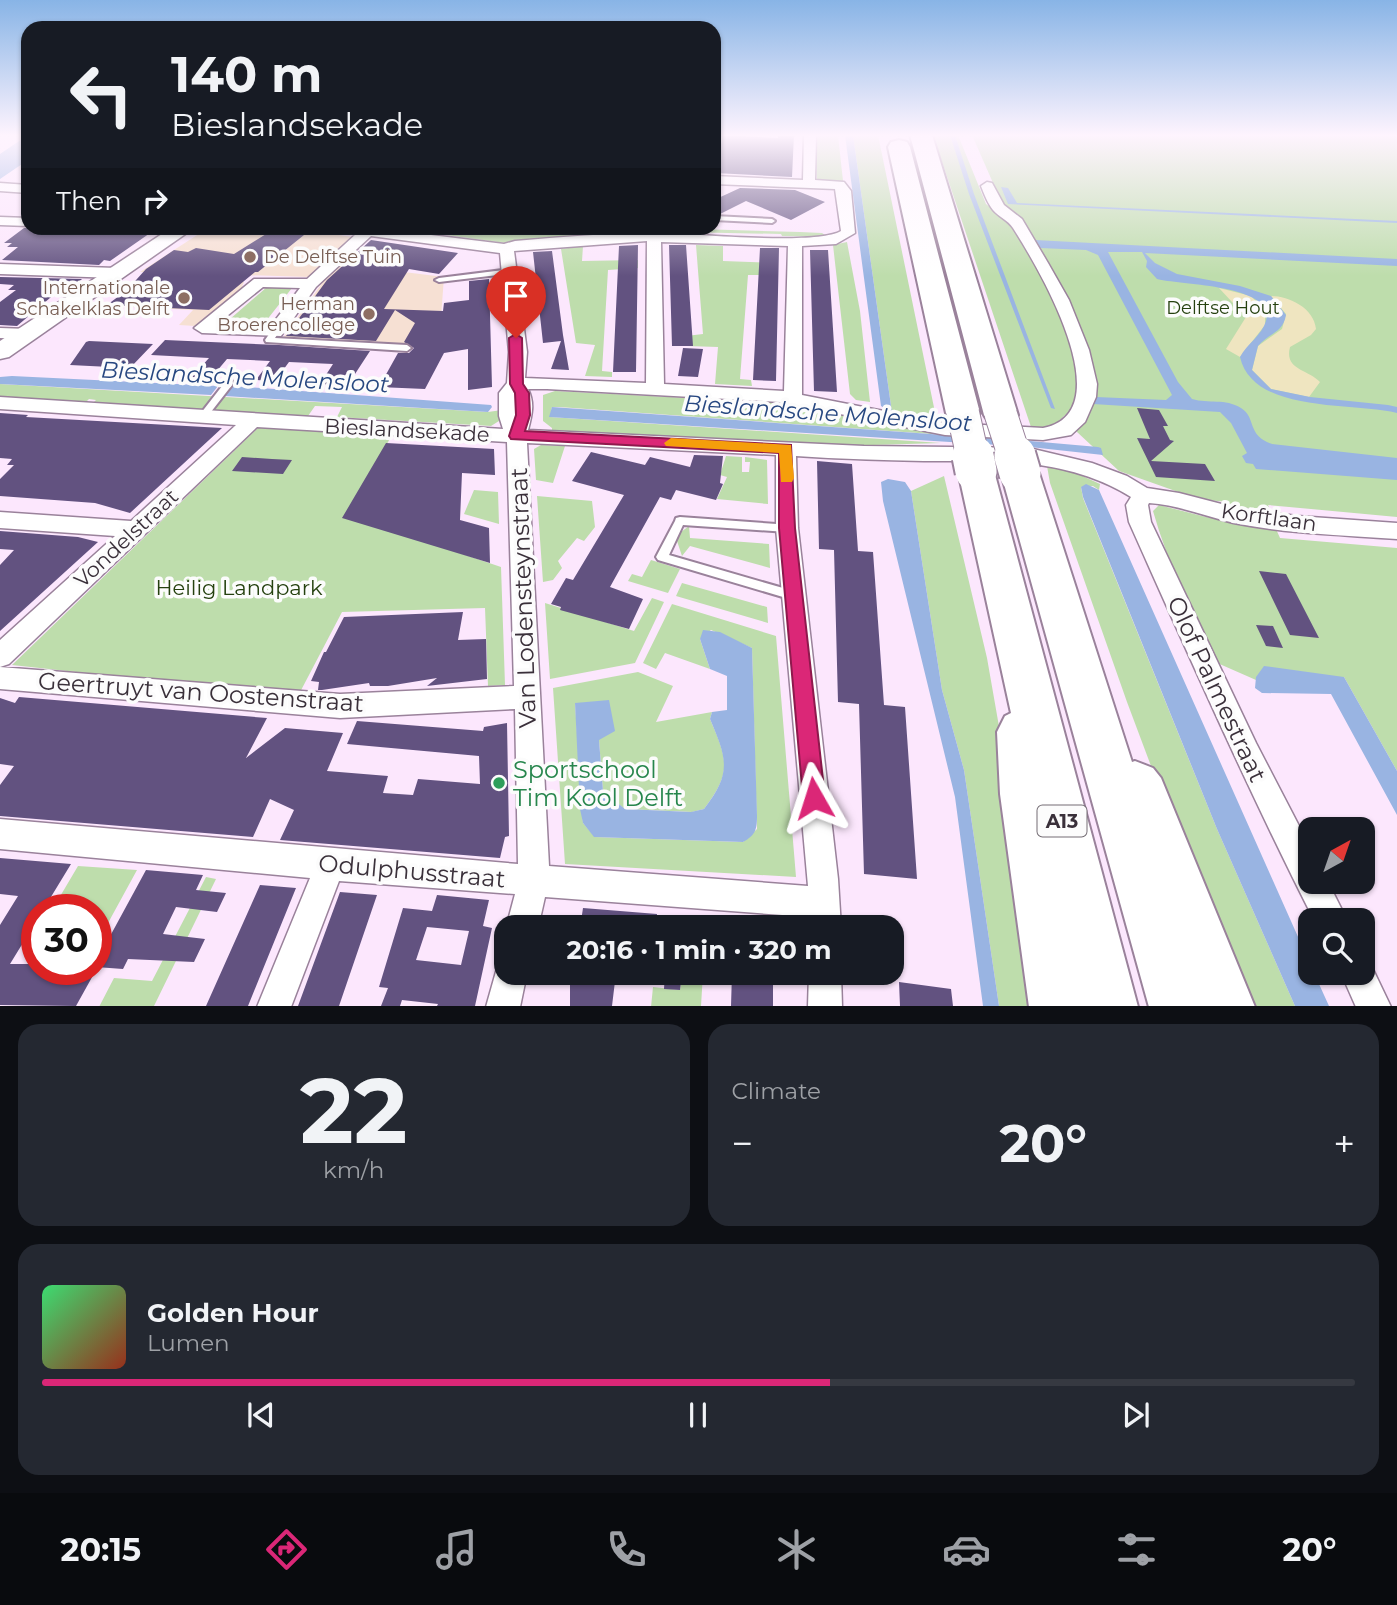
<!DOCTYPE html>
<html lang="en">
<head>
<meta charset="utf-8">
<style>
  :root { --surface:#171b24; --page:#242831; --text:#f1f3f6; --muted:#9ea1a6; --line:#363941; --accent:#db2777 }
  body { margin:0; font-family:Montserrat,sans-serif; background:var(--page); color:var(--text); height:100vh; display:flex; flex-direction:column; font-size:26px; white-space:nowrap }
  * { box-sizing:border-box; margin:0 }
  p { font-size:23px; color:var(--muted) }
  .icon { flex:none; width:38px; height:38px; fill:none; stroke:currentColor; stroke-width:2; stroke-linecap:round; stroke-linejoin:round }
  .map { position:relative; height:1006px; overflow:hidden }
  .details { display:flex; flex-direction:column; gap:18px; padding:18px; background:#0d0f14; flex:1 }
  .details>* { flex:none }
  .banner { position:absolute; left:21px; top:21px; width:700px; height:214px; border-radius:21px; box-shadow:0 2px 5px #0004; background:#171b24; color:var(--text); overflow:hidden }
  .needle { width:46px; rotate:40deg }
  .buttons { position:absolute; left:1298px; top:817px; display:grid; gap:14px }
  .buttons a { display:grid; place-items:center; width:77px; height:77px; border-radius:14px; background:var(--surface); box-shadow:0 2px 5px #0004; font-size:35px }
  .speed { position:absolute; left:21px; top:894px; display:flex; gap:14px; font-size:35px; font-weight:700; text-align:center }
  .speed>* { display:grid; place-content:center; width:91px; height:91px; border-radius:50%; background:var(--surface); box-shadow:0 2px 5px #0004; line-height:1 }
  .speed .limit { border:10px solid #d22; background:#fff; color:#111 }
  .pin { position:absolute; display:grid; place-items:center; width:60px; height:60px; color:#fff; margin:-72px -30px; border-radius:50% 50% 50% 0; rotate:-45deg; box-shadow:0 0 7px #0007 }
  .pin .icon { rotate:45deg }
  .me { position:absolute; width:77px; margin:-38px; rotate:354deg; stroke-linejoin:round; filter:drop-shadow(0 0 5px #0008) }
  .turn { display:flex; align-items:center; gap:24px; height:147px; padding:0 35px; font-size:32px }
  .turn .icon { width:91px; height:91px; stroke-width:2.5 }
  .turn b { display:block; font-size:49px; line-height:60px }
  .then { display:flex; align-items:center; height:66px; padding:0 35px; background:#0003; gap:14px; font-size:26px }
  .big { font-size:52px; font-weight:700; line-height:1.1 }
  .details .card { flex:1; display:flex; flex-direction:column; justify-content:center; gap:10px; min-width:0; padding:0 24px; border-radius:21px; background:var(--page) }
  .details .dial { align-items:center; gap:0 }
  .dial b { font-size:91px; line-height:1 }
  .song { display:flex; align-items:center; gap:21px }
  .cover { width:84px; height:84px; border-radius:10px; background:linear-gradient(135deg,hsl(140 70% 55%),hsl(10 70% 35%)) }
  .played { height:7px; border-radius:4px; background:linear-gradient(90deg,var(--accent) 60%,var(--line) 60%) }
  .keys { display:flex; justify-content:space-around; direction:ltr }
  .heat { display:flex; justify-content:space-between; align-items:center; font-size:38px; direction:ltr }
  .details .tiles { flex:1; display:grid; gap:18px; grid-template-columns:1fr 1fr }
  .card:last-child { grid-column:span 2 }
  .trip { position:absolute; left:494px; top:915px; width:410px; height:70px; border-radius:21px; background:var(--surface); box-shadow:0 2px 5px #0004; font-weight:700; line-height:70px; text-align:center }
  .menu { display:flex; height:112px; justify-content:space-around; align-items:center; background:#090b0e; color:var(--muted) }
  .menu .icon { width:49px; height:49px }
  .menu .selected { color:var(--accent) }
  .menu b { font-size:32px; color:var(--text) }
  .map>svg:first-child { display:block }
  .education { fill:#f6e0d3 }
  .green { fill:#beddac }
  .sand { fill:#efe5c0 }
  .water { fill:#99b4e2 }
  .building { fill:#625280; fill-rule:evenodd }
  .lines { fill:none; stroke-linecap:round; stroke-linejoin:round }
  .service-casing { stroke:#9a829b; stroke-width:4 }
  .minor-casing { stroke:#9a829b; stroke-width:3 }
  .secondary-casing { stroke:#9a829b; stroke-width:3 }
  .motorway-casing { stroke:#9a829b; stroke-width:4 }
  .service { fill:#fff; fill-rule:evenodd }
  .minor { fill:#fff; fill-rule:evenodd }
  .secondary { fill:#fff; fill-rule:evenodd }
  .motorway { fill:#fff; fill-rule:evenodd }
  .motorway-bridge-far1-casing { stroke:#9a829b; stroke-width:34; stroke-linecap:butt }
  .motorway-bridge-casing { stroke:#9a829b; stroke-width:45; stroke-linecap:butt }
  .motorway-bridge-far1 { stroke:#fff; stroke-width:32 }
  .motorway-bridge { stroke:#fff; stroke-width:41 }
  .route { fill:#db2777; stroke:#8e194d; stroke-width:2 }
  .slow { fill:#f59e0b }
  .education-dot { fill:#8d6e63; stroke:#fcfcfc; stroke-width:2.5 }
  .leisure-dot { fill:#2e9e5b; stroke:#fcfcfc; stroke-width:2.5 }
  .labels { text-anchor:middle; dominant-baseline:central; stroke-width:7; stroke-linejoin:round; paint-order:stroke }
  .far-education-label { font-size:18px; fill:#785e54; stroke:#fcfcfc; text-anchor:end }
  .far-park-label { font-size:18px; fill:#25410f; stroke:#fcfcfc }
  .shield { fill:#fcfcfc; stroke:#746d74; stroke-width:2 }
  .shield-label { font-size:19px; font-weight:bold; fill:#3a303a }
  .street-label { font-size:21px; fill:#3a303a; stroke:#fcfcfc }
  .park-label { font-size:21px; fill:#25410f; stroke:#fcfcfc }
  .water-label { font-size:23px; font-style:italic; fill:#274780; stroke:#fcfcfc }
  .near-street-label { font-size:24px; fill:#3a303a; stroke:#fcfcfc }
  .near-leisure-label { font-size:24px; fill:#27864d; stroke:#fcfcfc; text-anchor:start }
</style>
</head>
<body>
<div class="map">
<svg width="1397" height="1007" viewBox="0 0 1397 1007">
  <rect width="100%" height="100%" fill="#fce7fd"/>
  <path class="education" d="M208,228H288L360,238L310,277L140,272Z
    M340,264L444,277L439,344L416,346L283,338L332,269Z
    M160,278L244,282L241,289L195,326L179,325L193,310L130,307Z"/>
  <path class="green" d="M815,135H838L843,181L817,180Z
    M853,135H878L937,422L892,413Z
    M933,135H958L986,204L1011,224L972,135H1397V517L1268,505L1271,512L1224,505L1227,502L1198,499L1119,471L1077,432L1071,410L1054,425L1032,430Z
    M419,228L545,232L554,229L647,228L640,234L569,236L505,243L417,231Z
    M664,228L800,232L822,233L828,237L782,236L781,234L680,232L679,230L667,232Z
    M847,242L860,311L870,402L856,400L850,394L833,245Z
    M696,245L723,246V261L778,263V275H748L740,379L751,380L752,386L715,384L718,347L687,346L686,336L703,334Z
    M583,246L582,261L638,260V268L608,270L602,371L612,372V377L585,376L595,345L576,343L561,249Z
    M267,287L292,288L266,321L230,319Z
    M0,384L488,412L502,410L499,421L491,426L337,417L342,407L315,406L308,416L92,404L96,400L89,399L85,403L0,397Z
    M555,391L783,403L1030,439V441L559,407H552L550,417L941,443L839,446L552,431V428L543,421V395Z
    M260,426L392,435L347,515L501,567L505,685L488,686L485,608L342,612L298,696L12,665Z
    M541,445L565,446L553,483L536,480L534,449Z
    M726,456L742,457V472H749L750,462H745V457L767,460L768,504L717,499L727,477L720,475Z
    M1047,466L1078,474L1100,484L1099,490L1093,486L1081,487L1083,498L1217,829L1295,1006H1241L1127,702L1050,483Z
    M944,476L987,658L1048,1006H999L964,770L942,690L911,491Z
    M474,490L498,492L499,524L464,514Z
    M537,496L592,501L595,527L584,541L577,538L558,561L562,568L553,580L543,582Z
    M1159,505L1206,517L1276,529L1280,538L1397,548V771L1344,677H1256V680L1215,662C1192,612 1168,564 1153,511Z
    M689,526L690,538L769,544L770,568L690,546L682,556L677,541L681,532Z
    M651,560L680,569L668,593L628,581L632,574L642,577Z
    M682,583L767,607L768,623L676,596Z
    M652,598L664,602L635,663L550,679L545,603L634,631Z
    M672,604L776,636L796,877L565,864L553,688L638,672L673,686L656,722L712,712L710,719C728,761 732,772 704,809L692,812L625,809L603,792L599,740L575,703L583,823L595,837L743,842L757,829L752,648L711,630L700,639L710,669L665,653L656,669L643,663Z
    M78,866L137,870L96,945V910H52Z
    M206,877L216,879L154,1006L99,1007L114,978L152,981Z
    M682,973H703L701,1006L651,1007L653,987L680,990Z"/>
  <path class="sand" d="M1219,288L1251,296L1265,311V325L1240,357L1226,349L1246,317Z
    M1271,296C1289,296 1314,308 1316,329L1311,335L1290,347C1284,370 1308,369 1320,382L1309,397L1271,389L1252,370L1258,346L1282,329L1286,314Z"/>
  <path class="water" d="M28,135V160L0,179V154Z
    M845,135H853L892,413L881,406Z
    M950,135H955L974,194L1055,409L1051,408L969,194Z
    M1001,187L1008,188L1017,203L1397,221V223L1008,204Z
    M1035,240L1397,259V266L1145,253L1155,263L1177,274L1240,286L1271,296L1286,315C1283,333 1269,333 1258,346L1252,370L1271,389L1310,397L1388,405L1397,407V413C1352,402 1253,414 1240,357C1247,344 1262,335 1266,321C1276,284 1178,285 1157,279L1146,267L1147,261L1142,252H1108L1178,382L1192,399C1209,404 1225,398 1241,408C1257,418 1246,435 1272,444L1397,458V480L1256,469L1253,464L1246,463L1242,456L1247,453L1231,423L1220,412L1093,404L1096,397L1166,400L1172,395L1098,255L1086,250L1040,248Z
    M12,376L218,386L211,395L0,384V377Z
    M232,386L491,405L492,407L488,412L225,396Z
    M552,407L1030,441L1098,447L1101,448L1103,455L1030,447L549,417Z
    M888,479L905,482L911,491L942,690L964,770L999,1006H983L955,797L883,501L881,482Z
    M1086,484L1099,490L1311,966V973H1314L1329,1006H1295L1217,829L1083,497L1081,487Z
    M703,630L720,632L752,648L757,815C757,829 756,835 743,842L594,837L583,823L580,809L575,703L609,700L615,731L599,740L603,791L625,809L691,812L704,809C732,773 727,759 710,719L712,712L727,710V676L710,669L700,639Z
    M1264,666L1344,677L1397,771V815L1331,694L1262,693L1255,688L1256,677Z"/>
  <path class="building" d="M723,135L778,138V135H794L792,177L715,173Z
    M740,188L795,190L825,202L791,220L746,201L720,214L714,213V200Z
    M24,228H65L153,231L110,261L104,260L99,265L2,260L18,247H7L12,243H4Z
    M271,231L304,235L258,272H255L209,310L107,305L127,290L146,269L174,250L188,252L196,248L234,254Z
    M371,240L458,253L439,274L409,269L384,309L443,311L444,303L469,300V281L489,279L492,387L468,390V349L444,353L425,389L379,387L398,353H409L414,348L404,342L415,323L395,310L376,341L286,336L327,280Z
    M638,245L636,372H613L619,246Z
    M669,245H686L693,346H672Z
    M760,248H779L776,381L753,380Z
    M810,250H828L837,392L814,391Z
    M552,251L563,335L569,370L551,369L561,341L543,343L533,252Z
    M0,277L82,279L69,291L57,292L17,326L0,325V302L16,290H8L14,285L0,284Z
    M165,340L279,345L370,351L355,374H346L339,385L320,384L333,364L289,362L275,381L256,380L270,361L227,359L211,378L192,377L209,358L151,355Z
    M86,342L89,341L153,344L130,368L70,365Z
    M683,348L703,349L698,377L678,376Z
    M1137,408L1159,410L1168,426H1163L1170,440L1174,441L1151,461L1205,464L1215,481L1156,477L1137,438L1150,439Z
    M0,413L28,415L26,417L222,428L130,513L95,503L0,496V479L14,465H7L12,459L0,458Z
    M386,443L494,449L495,475L462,473L460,520L489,528L490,563L342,518Z
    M591,452L645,465L650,457L690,467L694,455L723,456L720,483L723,484L716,500L676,490L671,500L660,497L610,587L643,599L629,629L560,610L561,607L551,604L566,578L573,580L624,495L572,481Z
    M242,457L272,459L292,460L283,474L232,471Z
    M817,461L852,464L858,551L873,552L884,705L905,707L917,879L864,874L859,704L838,702L834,550L819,549Z
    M0,531L78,537L98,542L0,631V565L14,550L0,549Z
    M1259,571L1286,574L1319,638L1290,635Z
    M463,612L458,640L486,639L487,679L427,686L437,678L388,686H370L369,683L322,690H318L319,682L311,681L324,652H326L344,617Z
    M1256,625L1273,626L1283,648L1266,646Z
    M19,697L267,718L246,758L285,728L343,733L327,771L388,776L383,793L413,795L418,779L480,784L479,756L347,744L357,721L483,731L484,727L507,723L509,836L505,837L500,858L280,840L294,810L270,799L253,837L0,816V785L14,766L0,764V698L15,703Z
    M0,858L71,864L43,910H37V920L10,964H37V970H96L76,1006L0,1005V925L18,896L0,894Z
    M146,870L203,875L196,890L226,893L217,912L176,907L163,934L205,939L194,962L128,959L123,969L96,967V962Z
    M260,885L296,888L248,1006H206Z
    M340,892L377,895L339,1006H298Z
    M437,895L489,900L483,926L492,928L475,1006H437L438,1004L402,1000L400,1006H381L388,988L379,987L403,908L432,911ZM427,927L469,931L461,965L416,960Z
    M583,908L657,914L656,928H580Z
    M570,973H616L612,1006H570Z
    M665,973H682L680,990L664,989Z
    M732,973H773V1006H731Z
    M899,982L951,989L953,1006H900Z"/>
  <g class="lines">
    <g class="service-casing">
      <path id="service" d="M714,216L772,219L775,221L772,223L714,220Z
        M511,269L515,271L514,273L439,282L435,280L439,278Z
        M272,330H278L279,332L275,338L407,345L411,348L407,351L266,342L265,340Z
        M229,380L232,381L233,383L232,385L207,417H201L199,415L201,413L226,381Z
        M680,517L791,525L792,528L791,531L787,532L683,525L669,555L797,592L799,595L797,598L793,600L658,560L656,557L675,521L676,518Z"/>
    </g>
    <g class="minor-casing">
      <path id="minor" d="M804,135H816L815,180L844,182L851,191L855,233L836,244L802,246V395L945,423L1043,428C1124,412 1038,267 1013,228C1008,220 999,217 993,210C988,204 984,194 981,186L987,182L992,183L1004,205L1022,219L1048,263L1069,300L1089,350L1097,384L1096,397L1085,422L1071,435L1043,440L945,435L780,402L547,389H528C535,403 532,415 528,430L864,446L1029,448L1092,463L1127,476L1147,488L1179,493L1237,508L1297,516L1397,523V539C1344,535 1291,534 1239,524C1209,518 1180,505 1149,503L1148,505L1151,522L1256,743L1311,849V882H1328L1347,920H1314C1248,790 1189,656 1129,522L1126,505L1131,497C1066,457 997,461 924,461C881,460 839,459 796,456L798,528L838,879L841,928H809V917L545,897L538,928H506L515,894L339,881L291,1007H257L310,878L0,849V819L518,864L515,709L340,718L0,689V640L115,536L0,528V512L131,521L236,425L0,409V397L503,429L499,416V393L507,383L509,352L500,253L371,236L316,287L281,336L202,333L194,328L254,279H307L356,234L338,231L336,228H374L504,244L515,241C561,237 608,233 654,233C691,233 815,246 841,231L835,189L714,184V176L803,180ZM647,241L646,383L525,378L527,352L514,251ZM661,242L788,246L784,391L664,384ZM263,287L300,288L270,327L217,324ZM257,427L507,442L514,686L340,694L0,667L9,664ZM527,443L776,455V528L808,886L549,866Z
        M0,183L28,185V193L0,191Z
        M0,217L28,218V226L0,225Z
        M167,228H188L181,232L169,231Z
        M0,264L116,268L124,273L116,278L0,274Z
        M0,328L28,329L36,334L28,339L0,338Z
        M506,959V973H527L520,1007H486L499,961Z
        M1363,959L1369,961L1391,1007H1356L1341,973H1363Z
        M809,973H841L842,1007H808Z"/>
    </g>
    <g class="secondary-casing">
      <path id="secondary" d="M171,228H194L9,357L0,359V341Z"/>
    </g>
    <g class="motorway-casing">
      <path id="motorway" d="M910,135H932L1018,415L1013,423L1001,426L989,423L984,415Z
        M899,140L907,142L910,147L980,413L975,421L963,424L951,421L946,413L888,147L891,142Z
        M976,458L989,462L994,471L1138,1007H1029L1000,794L997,732L1005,716L1011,713L958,471L963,462Z
        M1020,460L1033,464L1039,473L1132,762L1135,761L1153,768L1161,778L1255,1007H1149L1001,473L1007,464Z"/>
    </g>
    <use href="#service" class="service"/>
    <use href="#minor" class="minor"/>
    <use href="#secondary" class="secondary"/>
    <use href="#motorway" class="motorway"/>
    <g class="motorway-bridge-far1-casing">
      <path id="motorway-bridge-far1" d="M963,413L973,458
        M1001,415L1015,458"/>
    </g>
    <g class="motorway-bridge-casing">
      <path id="motorway-bridge" d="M973,456L976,471
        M1015,456L1020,473"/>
    </g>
    <use href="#motorway-bridge-far1" class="motorway-bridge-far1"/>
    <use href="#motorway-bridge" class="motorway-bridge"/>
  </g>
  <linearGradient id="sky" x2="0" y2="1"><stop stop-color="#88b4e6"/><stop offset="0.49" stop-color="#fef4fe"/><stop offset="1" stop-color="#fef4fe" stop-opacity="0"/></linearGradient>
  <rect width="1397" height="276" fill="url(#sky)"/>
  <path class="route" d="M516,334L522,338L523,384L529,393L530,415L525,431L791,445L795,528L825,798L822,805L814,808L807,805L803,798L779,528V453L511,439L509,436L516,415L515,393L510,384L509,338Z"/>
  <path class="slow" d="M671,438L791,445L794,478L792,482H781L779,453L666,446L664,443Z"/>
  <g class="education-dot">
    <circle cx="250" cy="257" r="7"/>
    <circle cx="184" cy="298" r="7"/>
    <circle cx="369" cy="314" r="7"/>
  </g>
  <circle class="leisure-dot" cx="499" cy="783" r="7"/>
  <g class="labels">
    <g class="far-education-label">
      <text x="264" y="257" text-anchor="start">De Delftse Tuin</text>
      <text x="170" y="288">Internationale<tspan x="170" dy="21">Schakelklas Delft</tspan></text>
      <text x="355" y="304">Herman<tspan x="355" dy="21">Broerencollege</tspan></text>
    </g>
    <g class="far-park-label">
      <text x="1223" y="308">Delftse Hout</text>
    </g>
    <rect class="shield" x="1037.5" y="805.5" width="49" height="31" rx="5"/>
    <g class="shield-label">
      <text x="1062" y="821">A13</text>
    </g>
    <g class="street-label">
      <text transform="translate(407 430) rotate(3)">Bieslandsekade</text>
      <text transform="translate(1269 517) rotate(8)">Korftlaan</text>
      <text transform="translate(126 538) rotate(-43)">Vondelstraat</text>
    </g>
    <g class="park-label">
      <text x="239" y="587">Heilig Landpark</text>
    </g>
    <g class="water-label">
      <text transform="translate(245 377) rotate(3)">Bieslandsche Molensloot</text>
      <text transform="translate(828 413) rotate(4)">Bieslandsche Molensloot</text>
    </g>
    <g class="near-street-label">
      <text transform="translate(523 598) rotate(-92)">Van Lodensteynstraat</text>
      <text transform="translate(1217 689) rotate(65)">Olof Palmestraat</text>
      <text transform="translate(201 692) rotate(4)">Geertruyt van Oostenstraat</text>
      <text transform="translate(412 871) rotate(5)">Odulphusstraat</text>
    </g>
    <g class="near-leisure-label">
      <text x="513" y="769">Sportschool<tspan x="513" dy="28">Tim Kool Delft</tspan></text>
    </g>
  </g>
</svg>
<div class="buttons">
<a><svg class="needle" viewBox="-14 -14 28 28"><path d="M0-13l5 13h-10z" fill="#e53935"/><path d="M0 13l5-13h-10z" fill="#9ea1a6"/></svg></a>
<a><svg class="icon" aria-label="search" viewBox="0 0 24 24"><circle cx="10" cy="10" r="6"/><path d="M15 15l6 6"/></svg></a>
</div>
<div class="speed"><div class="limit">30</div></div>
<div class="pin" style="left:516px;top:338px;background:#d93025"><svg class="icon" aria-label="arrive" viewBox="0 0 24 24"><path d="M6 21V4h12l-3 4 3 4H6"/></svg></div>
<svg class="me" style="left:814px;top:798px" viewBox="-20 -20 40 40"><path d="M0-17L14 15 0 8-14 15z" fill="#db2777" stroke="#fff" stroke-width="4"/></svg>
<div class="trip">20:16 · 1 min · 320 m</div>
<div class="banner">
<div class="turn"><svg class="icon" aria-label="left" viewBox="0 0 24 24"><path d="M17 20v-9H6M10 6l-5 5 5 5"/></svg><div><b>140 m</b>Bieslandsekade</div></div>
<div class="then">Then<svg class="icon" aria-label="right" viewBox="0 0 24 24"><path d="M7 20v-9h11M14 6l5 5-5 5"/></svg></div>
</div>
</div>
<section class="details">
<div class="tiles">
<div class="card dial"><b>22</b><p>km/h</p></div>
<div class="card"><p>Climate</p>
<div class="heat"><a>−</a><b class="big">20°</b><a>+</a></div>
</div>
<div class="card">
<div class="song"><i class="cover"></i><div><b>Golden Hour</b><p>Lumen</p></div></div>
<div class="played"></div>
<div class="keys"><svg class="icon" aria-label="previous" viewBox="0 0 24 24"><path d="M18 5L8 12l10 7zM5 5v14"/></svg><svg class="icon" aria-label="pause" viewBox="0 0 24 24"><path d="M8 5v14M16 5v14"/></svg><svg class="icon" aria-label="next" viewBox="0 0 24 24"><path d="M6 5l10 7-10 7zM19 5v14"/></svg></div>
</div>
</div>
</section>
<nav class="menu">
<b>20:15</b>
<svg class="icon selected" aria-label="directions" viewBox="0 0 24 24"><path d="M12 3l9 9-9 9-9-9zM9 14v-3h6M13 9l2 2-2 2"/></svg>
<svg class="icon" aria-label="music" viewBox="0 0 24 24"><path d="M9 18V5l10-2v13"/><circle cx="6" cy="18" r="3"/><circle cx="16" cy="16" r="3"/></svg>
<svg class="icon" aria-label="phone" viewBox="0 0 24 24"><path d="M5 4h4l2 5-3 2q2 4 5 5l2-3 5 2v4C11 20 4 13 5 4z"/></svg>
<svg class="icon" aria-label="climate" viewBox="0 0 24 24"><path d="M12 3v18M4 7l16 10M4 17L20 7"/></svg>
<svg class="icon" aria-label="car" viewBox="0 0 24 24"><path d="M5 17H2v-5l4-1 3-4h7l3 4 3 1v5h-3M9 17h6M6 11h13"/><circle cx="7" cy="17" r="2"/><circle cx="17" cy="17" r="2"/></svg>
<svg class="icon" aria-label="filters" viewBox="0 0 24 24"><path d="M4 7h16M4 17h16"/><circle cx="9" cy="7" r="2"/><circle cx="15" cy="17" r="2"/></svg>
<b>20°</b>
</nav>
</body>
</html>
